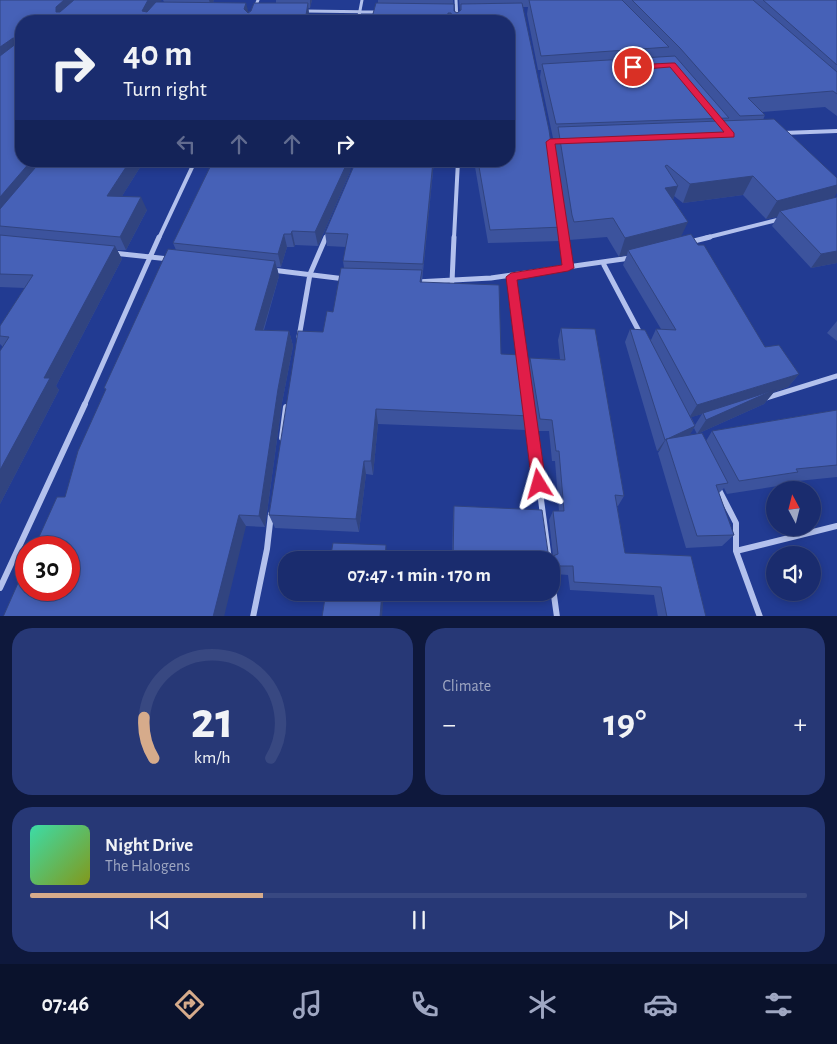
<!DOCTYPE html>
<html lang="en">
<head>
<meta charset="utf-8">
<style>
  :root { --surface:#1a2c6e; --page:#273876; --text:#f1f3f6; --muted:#9fa7c2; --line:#384881; --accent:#d6ab8b }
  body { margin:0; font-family:"Alegreya Sans",sans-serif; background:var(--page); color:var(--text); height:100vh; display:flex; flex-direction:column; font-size:19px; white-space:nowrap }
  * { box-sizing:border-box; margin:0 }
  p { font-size:16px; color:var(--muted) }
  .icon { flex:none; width:28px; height:28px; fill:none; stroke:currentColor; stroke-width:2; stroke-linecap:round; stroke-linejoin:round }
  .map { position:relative; height:616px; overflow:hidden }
  .panel { display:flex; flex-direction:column; gap:12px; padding:12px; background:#0e183c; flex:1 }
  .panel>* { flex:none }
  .banner { position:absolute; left:15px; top:15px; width:500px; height:152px; border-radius:20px; box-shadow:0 2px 8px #0003,0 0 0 1px var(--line); background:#1a2c6e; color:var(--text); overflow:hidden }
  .needle { width:32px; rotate:353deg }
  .controls { position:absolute; left:766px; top:481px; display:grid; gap:10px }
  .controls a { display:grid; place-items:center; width:55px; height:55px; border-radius:50%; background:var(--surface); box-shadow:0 2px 8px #0003,0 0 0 1px var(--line); font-size:25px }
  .speed { position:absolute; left:15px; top:536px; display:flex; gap:10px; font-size:25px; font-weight:700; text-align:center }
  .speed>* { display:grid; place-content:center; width:65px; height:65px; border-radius:50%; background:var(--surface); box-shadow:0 2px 8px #0003,0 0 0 1px var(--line); line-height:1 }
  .speed .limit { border:8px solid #d22; background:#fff; color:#111 }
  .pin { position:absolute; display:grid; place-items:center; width:42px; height:42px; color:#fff; margin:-21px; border:2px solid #fff; border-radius:50%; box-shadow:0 1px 5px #0007 }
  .me { position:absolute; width:55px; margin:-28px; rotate:352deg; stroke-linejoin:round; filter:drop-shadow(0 0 4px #0008) }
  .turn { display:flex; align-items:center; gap:18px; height:105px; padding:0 25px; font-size:22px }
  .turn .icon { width:65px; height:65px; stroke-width:2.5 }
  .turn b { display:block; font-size:35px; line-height:42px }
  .lanes { display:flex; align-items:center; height:48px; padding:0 25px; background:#0003; justify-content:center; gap:25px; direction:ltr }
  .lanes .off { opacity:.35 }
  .big { font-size:38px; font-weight:700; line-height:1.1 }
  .panel .tile { flex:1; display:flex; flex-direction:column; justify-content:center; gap:8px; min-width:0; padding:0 18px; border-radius:20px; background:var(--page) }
  .panel .dial { align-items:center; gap:0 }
  .dial svg { height:130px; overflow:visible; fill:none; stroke:var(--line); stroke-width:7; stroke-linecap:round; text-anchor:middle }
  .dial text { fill:var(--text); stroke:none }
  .song { display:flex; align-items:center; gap:15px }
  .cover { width:60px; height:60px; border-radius:8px; background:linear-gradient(135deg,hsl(160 70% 55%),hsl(70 70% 35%)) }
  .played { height:5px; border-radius:2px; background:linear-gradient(90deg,var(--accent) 30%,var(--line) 30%) }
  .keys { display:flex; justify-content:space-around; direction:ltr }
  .heat { display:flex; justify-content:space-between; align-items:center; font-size:28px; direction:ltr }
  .panel .tiles { flex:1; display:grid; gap:12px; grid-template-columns:1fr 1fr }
  .tile:last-child { grid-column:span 2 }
  .trip { position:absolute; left:278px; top:551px; width:282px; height:50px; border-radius:20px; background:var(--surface); box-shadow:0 2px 8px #0003,0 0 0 1px var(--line); font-weight:700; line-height:50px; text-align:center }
  .menu { display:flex; height:80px; justify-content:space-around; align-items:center; background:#0a122c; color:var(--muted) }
  .menu .icon { width:35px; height:35px }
  .menu .active { color:var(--accent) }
  .menu b { font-size:22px; color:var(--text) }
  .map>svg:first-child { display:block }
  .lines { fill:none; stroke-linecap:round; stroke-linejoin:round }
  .street-far3 { stroke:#b3c1ed; stroke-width:3 }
  .street-far2 { stroke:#b3c1ed; stroke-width:4 }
  .street-far1 { stroke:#b3c1ed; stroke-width:5 }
  .street { stroke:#b3c1ed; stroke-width:6 }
  .wall { fill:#3c539d; fill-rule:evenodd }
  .shaded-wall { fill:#314480 }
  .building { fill:#4661b7; stroke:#314480 }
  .route { fill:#e11d48; stroke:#92132f }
</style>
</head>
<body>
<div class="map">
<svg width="837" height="617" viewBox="0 0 837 617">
  <rect width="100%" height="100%" fill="#223b92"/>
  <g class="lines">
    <path class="street-far3" d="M456,0L457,21
      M304,11L380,12
      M250,21L258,0
      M358,21L362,0"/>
    <path class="street-far2" d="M783,133L837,131
      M562,223L564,238
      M159,238L195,161
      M326,238L328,233
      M454,238L458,161
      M705,238L781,219"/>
    <path class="street-far1" d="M564,237L568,268
      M690,242L710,237
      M113,253L169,259
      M604,265L641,335
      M272,270L345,279
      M511,277L523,361
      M416,282L491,278L630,258
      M452,282L454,237
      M299,337L310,274L326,237
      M766,398L837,376
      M84,406L159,237"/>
    <path class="street" d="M529,409L549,560
      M282,438L286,407
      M718,488L736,523V551L760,617
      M736,551L837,526
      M551,574L557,617
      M0,588L85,404
      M253,617L267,549L271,514"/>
  </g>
  <path class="wall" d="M0,0L164,2L163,0H214L213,2L248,12L276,3V0H312L310,8H308L309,14L21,21V161H144L122,196L147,210L126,250H117L122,259L56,386L59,390L0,504V351L3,347L0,344V326L25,288L0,287Z
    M378,0H453L454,11L457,13L460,11L459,0H837V116L825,107L762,112L765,115L763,120L834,198L837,197V263L811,268L772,226L777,217L766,219L743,195L683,203L674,196L673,200L681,237L765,347L799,374L788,387L774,392L764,404L697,434L694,428L689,435L706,441L712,431L837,410V477L788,482L784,485L727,494L724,488L719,493L734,535L722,546L686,548L658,453L660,450L657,451L625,342L630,329L651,340L656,329H661L623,265L627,255L619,257L607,237L569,240L567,234L554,146L556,138H553L540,77L541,70H538L527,14L528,7H523L563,227L560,241L488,243L474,161H509V21H371L378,3ZM702,414L695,425L691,417Z
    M356,161H434L422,282L501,354L530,416L526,430L378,424L373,475L366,474L359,532L275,528L269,515L323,332L333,312L344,268L343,261L346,247L327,246L325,233Z
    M350,172L318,246L295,245L294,247H287L281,267H277L279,276L264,330L289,331L293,346L282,403L265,527L246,526L65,497L106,390L104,388L176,250L173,243Z
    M837,321V341L827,333Z
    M561,328L624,496L618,506H617L625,553L706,617H658L654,595L570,590L568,575L556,574L552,569H551V560H452L453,516L454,506L548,552L553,556L549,520L553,511H559L555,461H552L549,431H537L528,370L530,358L560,359L558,340Z"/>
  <path class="shaded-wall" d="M64,0H82L61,18L56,12V7Z
    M148,0H162L153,8L147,21L142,11Z
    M209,0H214L211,7Z
    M310,0H312L310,8Z
    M246,3L249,14L244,9Z
    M308,3L309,14L308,21H305Z
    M13,38L19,50L0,65V47Z
    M31,161H49L0,221V197Z
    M130,161H144L114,209L107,196Z
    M348,161H353L350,172L318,246L315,232Z
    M433,161H434L422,277L423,264Z
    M753,176L743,195L683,203L690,184Z
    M837,185V193L831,203L780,211L777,217L766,219L777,201Z
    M678,186L671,205L665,188Z
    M141,197L147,210L126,250L120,237Z
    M688,222L679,241L628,250L627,255L619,257L625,238Z
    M292,231L295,245L294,247L291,234Z
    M284,234L287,247L281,267L278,254Z
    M115,246L122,259L56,386L59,390L0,504V470L44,378Z
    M837,251V263L811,268L821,254Z
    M275,261L279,276L259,344L255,330Z
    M289,331L293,346L282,403L265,527L259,516L278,389Z
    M799,374L788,387L774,392L764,404L697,434L706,420L703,413L702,414L689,418L697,405Z
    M376,409L378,424L373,475L371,461Z
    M695,426L688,438L666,439L660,450L657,451L665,440Z
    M364,461L366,474L359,532L356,519Z
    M239,515L246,526L224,617H213Z
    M386,545L387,560H385Z
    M382,592H384L382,617H380Z"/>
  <path class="building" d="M0,0H64L56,7V12H60L74,0H148L142,11L147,12L156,2L246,3L244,9L248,13L251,11L254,3H308L305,21H21V161H31L0,197V56L17,43L18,39L13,38L0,47Z
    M529,0H622L669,47L541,56Z
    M632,0H753L837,72V94L833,91L748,98L765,115L740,116L680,48Z
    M763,0H837V65Z
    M376,3L454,4V11L457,13L461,10V4L522,3L549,130L563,227L490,230L478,161H509V21H453L451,13H448L447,21H371Z
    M675,56L729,118L556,124L542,64Z
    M774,119L837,178V185L777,201L753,176L690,184L667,165L665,166L678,186L665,188L688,222L625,238L613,218L574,222L572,215L558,127Z
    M41,161H130L107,196L141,197L120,237L0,226V209Z
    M213,161H348L315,232L292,231L291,234H284L278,254L173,243Z
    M356,161H433L423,264L343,261L348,234L325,233Z
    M837,197V251L821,254L780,211Z
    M691,234L698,245H704L765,347L779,345L799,374L697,405L656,329L676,330L628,250Z
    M0,235L115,246L44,378H50L0,470V351L9,337L0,336V326L33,275L0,274Z
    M168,249L275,261L255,330L289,331L278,389L259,516L239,515L213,617H3L26,565V590H69V548H34L57,497H65L78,451L106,389L104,388Z
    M341,268L422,270L420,282L499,285L501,354L522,355L530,416L376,409L371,461H364L356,519L269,515L298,331L323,332L327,311L333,312Z
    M561,328L595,329L624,496L615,495L625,553L691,556L706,617H667L661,587L574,582L573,566H560L557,561H552L551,563V560H453L454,506L542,510L548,552L553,556L558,554L553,511H564L559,451H556L552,420L540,419L530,358L565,360Z
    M630,329L645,330L695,426L665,440Z
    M776,389L706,420L703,413L756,396Z
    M837,410V465L796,469L798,472L739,481L712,431Z
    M702,433L728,483L716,485L734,535L697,536L666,439Z
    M333,543L386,545L385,560H330Z
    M326,592H382L380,617H322Z"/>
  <path class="route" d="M672,63H675L734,133V137L555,144L574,268L568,271L517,280L546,484L544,489L539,491L534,489L532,484L506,277L511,273L562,265L546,142L550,139L724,132L670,67L633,70L629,67L633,65Z"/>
</svg>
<div class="controls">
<a><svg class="needle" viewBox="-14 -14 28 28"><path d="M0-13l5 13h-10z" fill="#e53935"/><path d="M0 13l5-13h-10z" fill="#9fa7c2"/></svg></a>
<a><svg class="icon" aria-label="sound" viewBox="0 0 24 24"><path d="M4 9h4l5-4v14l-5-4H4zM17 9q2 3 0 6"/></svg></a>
</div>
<div class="speed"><div class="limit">30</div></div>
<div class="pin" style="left:633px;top:67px;background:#d93025"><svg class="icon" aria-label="arrive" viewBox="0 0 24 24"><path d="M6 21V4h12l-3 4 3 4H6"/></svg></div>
<svg class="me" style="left:539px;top:484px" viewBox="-20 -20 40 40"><path d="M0-17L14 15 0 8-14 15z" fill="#e11d48" stroke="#fff" stroke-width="4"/></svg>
<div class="trip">07:47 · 1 min · 170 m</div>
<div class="banner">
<div class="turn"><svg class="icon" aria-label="right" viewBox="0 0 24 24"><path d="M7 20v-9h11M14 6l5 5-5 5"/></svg><div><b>40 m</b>Turn right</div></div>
<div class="lanes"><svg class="icon off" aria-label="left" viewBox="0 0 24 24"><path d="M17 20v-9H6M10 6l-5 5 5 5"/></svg><svg class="icon off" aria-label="ahead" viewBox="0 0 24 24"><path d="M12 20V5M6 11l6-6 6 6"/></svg><svg class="icon off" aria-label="ahead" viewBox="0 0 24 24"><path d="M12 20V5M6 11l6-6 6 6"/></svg><svg class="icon" aria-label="right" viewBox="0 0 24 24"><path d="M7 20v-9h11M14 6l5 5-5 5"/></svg></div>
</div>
</div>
<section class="panel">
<div class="tiles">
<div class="tile dial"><svg viewBox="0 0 100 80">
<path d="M14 69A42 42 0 1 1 86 69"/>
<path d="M14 69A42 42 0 0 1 8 44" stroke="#d6ab8b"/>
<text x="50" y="56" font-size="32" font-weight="700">21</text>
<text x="50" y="72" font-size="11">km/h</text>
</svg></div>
<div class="tile"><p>Climate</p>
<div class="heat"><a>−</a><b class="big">19°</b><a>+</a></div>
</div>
<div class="tile">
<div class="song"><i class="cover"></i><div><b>Night Drive</b><p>The Halogens</p></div></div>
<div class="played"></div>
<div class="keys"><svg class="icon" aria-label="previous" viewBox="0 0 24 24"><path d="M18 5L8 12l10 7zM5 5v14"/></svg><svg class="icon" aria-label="pause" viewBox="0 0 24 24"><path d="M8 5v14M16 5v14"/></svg><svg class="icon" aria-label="next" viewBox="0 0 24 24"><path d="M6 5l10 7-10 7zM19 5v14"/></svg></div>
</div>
</div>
</section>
<nav class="menu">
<b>07:46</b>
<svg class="icon active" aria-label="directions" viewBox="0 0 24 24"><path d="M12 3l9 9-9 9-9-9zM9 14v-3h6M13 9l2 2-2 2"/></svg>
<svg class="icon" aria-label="music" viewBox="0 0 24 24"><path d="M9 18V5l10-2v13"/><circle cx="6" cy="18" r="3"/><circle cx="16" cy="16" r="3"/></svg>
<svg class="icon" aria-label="phone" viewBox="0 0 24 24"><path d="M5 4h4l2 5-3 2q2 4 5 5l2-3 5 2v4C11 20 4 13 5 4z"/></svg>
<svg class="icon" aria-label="climate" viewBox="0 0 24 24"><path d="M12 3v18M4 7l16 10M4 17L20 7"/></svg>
<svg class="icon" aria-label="car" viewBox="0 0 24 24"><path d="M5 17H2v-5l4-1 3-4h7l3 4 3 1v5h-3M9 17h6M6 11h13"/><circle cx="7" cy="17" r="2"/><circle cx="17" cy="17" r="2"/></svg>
<svg class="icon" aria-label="filters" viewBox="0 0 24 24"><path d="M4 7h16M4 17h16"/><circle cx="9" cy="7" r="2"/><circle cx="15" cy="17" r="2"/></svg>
</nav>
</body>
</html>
